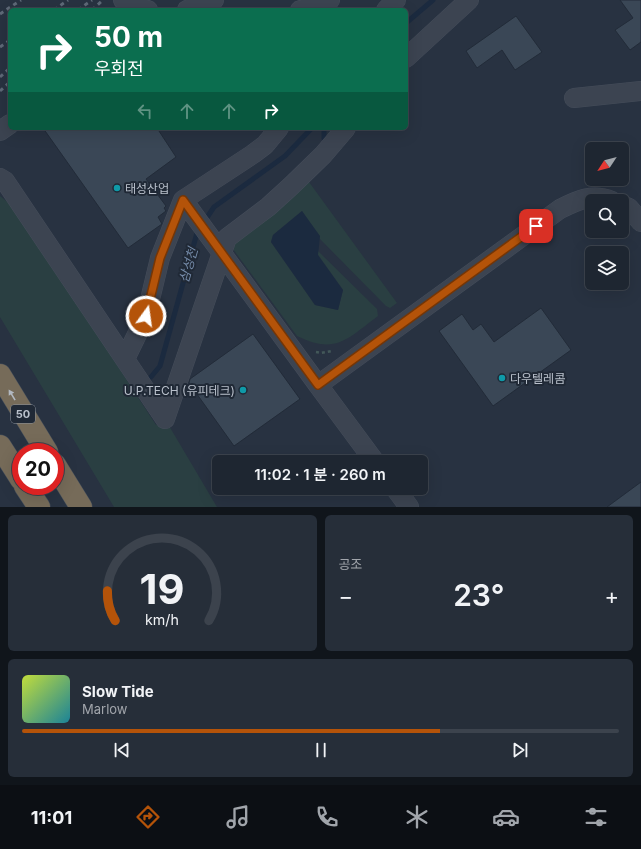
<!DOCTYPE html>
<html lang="ko">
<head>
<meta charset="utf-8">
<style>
  :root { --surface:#1e2631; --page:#262e39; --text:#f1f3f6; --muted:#a1a5ab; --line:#3c434d; --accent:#b45309 }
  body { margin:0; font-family:Inter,"Noto Sans KR",sans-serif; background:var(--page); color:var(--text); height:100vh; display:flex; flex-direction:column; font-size:15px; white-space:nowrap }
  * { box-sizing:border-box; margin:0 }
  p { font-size:13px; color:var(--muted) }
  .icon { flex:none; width:22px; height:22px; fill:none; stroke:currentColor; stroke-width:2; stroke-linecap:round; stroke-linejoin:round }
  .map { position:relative; height:507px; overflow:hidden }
  .panel { display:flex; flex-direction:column; gap:8px; padding:8px; background:#10151b; flex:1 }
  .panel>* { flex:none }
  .banner { position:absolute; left:8px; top:8px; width:400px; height:122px; border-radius:6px; box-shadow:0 4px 16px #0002,0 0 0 1px var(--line); background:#0b6e4f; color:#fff; overflow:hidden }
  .needle { width:26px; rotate:234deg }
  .controls { position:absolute; left:585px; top:142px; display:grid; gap:8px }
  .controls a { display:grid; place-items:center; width:44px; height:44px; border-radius:6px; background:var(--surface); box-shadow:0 4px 16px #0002,0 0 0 1px var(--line); font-size:20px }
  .speed { position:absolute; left:12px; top:443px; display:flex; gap:8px; font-size:20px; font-weight:700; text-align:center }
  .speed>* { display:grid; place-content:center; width:52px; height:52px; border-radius:50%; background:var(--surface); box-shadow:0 4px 16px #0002,0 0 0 1px var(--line); line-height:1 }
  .speed .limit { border:6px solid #d22; background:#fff; color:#111 }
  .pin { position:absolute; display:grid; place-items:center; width:34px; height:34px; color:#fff; margin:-17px; border-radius:8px; box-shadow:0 2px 6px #0006 }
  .me { position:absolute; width:44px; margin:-22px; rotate:14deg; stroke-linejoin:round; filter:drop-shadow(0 0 3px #0008) }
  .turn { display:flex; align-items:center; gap:14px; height:84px; padding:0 20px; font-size:18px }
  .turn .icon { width:52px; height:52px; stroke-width:2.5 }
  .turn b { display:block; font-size:28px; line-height:34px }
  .lanes { display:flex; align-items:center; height:38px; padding:0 20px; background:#0003; justify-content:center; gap:20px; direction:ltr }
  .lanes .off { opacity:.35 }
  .big { font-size:30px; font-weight:600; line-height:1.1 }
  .panel .widget { flex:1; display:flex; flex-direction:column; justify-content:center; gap:6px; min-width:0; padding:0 14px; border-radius:6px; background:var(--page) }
  .panel .dial { align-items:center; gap:0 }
  .dial svg { height:104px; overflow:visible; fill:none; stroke:var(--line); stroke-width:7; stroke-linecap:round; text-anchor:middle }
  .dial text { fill:var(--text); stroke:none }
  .song { display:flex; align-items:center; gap:12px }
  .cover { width:48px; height:48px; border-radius:6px; background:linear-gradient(135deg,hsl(70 70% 55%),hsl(190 70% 35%)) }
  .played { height:4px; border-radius:2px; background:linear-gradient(90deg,var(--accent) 70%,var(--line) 70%) }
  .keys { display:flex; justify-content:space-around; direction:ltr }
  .heat { display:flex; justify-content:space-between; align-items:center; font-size:22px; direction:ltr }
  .panel .tiles { flex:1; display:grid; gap:8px; grid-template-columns:1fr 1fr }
  .widget:last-child { grid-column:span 2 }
  .trip { position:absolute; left:212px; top:455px; width:216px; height:40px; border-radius:6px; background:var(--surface); box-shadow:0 4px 16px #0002,0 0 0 1px var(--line); font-weight:600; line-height:40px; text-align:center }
  .tabs { display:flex; height:64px; justify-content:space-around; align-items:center; background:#0c0f14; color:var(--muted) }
  .tabs .icon { width:28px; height:28px }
  .tabs .active { color:var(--accent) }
  .tabs b { font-size:18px; color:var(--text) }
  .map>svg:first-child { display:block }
  .green { fill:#2a3f42 }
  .water { fill:#1b2a3f }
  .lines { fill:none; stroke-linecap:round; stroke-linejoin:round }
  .stream { stroke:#1b2a3f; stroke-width:5 }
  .building { fill:#3a4756; stroke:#222b38 }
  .minor-casing { stroke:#454d5a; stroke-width:20 }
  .highway-casing { stroke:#464f5b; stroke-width:23 }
  .path { stroke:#435859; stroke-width:2.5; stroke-dasharray:3 3; stroke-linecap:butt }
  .minor { stroke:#3c4451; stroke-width:19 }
  .highway { stroke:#766b59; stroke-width:22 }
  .rail { stroke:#5e6977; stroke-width:3; stroke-dasharray:4 4; stroke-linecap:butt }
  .oneway { fill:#b2b8c0 }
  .route-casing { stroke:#753606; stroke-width:10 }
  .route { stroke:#b45309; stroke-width:7 }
  .culture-dot { fill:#0f9aa8; stroke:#202936; stroke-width:1.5 }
  .labels { text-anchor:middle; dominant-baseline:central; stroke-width:4; stroke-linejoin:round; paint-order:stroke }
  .shield { fill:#202936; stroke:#8b939e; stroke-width:1 }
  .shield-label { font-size:11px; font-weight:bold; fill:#b9c0cb }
  .poi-label { font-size:12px; fill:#b9c0cb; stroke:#202936; text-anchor:start }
  .water-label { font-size:13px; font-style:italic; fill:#748aa8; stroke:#202936 }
</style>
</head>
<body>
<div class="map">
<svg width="641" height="507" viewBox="0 0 641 507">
  <rect width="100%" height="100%" fill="#283241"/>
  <path class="green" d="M309,182L397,303L390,308L386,306L320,239L302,211L273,235L271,242L315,305L338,310L343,290L318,255V251L377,309L378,316C347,339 336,355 297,336L230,245L233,239Z
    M0,196L15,208L156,425L165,419L217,507H114L0,317Z"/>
  <path class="water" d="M302,211L320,236L318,255L343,290L338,310L315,305L271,242L273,235Z"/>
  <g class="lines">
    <path class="stream" d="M406,23L433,0
      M324,128V138
      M204,222L214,207L285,156L312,128
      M151,377L160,366L197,233L200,229"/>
  </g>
  <path class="building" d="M620,0H641V42L630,50L615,30L633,18Z
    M516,16L542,52L515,70L502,50L477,68L466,51Z
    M43,128H157L176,157L146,179L166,206L164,208L166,211L158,217L162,224L128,248Z
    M541,308L571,350L493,406L439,331L462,314L473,330L481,324L494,342Z
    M253,334L300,399L234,446L189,383L190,379Z
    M641,482V507H607Z"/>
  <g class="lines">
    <g class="minor-casing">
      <path id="minor" d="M123,0L134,7L148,10
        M187,10L214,0
        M300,10L312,8L330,0
        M386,10L396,0
        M406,58L469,0
        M574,98L641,91
        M0,131L10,124
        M0,178L5,181L165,419
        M183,200L318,385
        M622,205L629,208L641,222
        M125,359L146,316L160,258L183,200L253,154L265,145L279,128
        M165,419L227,238L268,207L290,187L323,155L346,128
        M375,462L318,385L560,209C578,200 592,193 612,201
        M395,488L409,507"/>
    </g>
    <g class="highway-casing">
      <path id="highway" d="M0,375L47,452
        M0,446L21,479
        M55,465L81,507
        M25,486L39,507"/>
    </g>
    <path class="path" d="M316,352L321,353L332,351"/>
    <use href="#minor" class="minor"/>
    <use href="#highway" class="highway"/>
    <path class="rail" d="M54,10L68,0
      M78,10L92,0
      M92,10L103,0
      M0,14L21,0
      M0,47L10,40
      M0,77L10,68
      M0,91L10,82"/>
  </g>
  <defs><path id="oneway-solid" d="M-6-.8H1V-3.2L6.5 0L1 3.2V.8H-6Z"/></defs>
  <use class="oneway" href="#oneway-solid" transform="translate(12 395) rotate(-121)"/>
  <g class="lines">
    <g class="route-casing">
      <path id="route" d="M146,316L160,258L183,200L318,385L536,226"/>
    </g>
    <use href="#route" class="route"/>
  </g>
  <g class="culture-dot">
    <circle cx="117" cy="188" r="4"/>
    <circle cx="502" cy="378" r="4"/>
    <circle cx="243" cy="390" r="4"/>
  </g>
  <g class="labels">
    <rect class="shield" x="11" y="405" width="24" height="18" rx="3"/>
    <g class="shield-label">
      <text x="23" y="414">50</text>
    </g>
    <g class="poi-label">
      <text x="125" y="188">태성산업</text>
      <text x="510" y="378">다우텔레콤</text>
      <text x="235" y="390" text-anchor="end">U.P.TECH (유피테크)</text>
    </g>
    <g class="water-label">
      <text transform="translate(188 265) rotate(-74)">삼성천</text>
    </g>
  </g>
</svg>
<div class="controls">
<a><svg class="needle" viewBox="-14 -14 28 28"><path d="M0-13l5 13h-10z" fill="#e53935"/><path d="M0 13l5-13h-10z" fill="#a1a5ab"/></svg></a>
<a><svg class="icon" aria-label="search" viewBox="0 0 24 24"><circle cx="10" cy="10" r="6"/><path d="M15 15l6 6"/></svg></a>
<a><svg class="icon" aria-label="layers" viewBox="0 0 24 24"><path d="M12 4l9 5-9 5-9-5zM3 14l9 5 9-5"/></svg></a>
</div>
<div class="speed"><div class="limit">20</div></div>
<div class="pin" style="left:536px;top:226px;background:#d93025"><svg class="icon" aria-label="arrive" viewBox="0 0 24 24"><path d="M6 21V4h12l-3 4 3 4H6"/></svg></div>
<svg class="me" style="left:146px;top:316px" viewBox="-20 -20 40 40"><circle r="17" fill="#b45309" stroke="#fff" stroke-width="3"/><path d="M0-11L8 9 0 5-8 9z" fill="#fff"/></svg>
<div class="trip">11:02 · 1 분 · 260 m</div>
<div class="banner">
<div class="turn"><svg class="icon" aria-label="right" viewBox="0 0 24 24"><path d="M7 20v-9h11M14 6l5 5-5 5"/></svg><div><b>50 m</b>우회전</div></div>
<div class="lanes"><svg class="icon off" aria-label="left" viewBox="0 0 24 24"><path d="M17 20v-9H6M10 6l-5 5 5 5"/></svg><svg class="icon off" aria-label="ahead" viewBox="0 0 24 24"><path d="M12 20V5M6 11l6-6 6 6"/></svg><svg class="icon off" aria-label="ahead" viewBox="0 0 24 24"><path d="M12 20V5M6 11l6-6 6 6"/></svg><svg class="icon" aria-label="right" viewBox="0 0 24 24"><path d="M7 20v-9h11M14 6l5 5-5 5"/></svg></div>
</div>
</div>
<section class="panel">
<div class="tiles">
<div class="widget dial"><svg viewBox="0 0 100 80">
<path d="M14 69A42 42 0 1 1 86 69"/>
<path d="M14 69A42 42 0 0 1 8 46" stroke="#b45309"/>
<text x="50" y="56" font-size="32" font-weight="700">19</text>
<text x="50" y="72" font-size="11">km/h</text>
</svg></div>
<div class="widget"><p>공조</p>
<div class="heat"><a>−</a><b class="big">23°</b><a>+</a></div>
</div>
<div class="widget">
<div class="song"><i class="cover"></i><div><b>Slow Tide</b><p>Marlow</p></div></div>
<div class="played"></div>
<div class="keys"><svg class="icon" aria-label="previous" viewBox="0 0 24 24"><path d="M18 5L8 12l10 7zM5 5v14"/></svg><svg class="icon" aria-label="pause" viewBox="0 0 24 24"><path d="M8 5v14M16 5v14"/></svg><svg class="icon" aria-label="next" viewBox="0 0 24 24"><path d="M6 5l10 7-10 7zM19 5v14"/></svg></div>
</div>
</div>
</section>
<nav class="tabs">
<b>11:01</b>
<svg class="icon active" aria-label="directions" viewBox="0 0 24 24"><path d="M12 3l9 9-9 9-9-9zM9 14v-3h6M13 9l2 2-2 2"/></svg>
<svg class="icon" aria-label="music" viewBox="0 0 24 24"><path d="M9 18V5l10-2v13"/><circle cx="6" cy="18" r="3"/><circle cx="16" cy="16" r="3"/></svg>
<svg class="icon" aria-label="phone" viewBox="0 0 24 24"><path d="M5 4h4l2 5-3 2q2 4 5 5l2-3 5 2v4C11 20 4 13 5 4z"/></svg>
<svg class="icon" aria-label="climate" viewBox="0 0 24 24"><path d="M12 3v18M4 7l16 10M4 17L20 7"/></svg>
<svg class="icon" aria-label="car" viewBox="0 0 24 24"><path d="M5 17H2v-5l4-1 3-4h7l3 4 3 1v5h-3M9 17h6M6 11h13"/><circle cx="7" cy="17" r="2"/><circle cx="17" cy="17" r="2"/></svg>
<svg class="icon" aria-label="filters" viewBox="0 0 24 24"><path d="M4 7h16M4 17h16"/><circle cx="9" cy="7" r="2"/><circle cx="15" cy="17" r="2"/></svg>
</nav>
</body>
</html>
